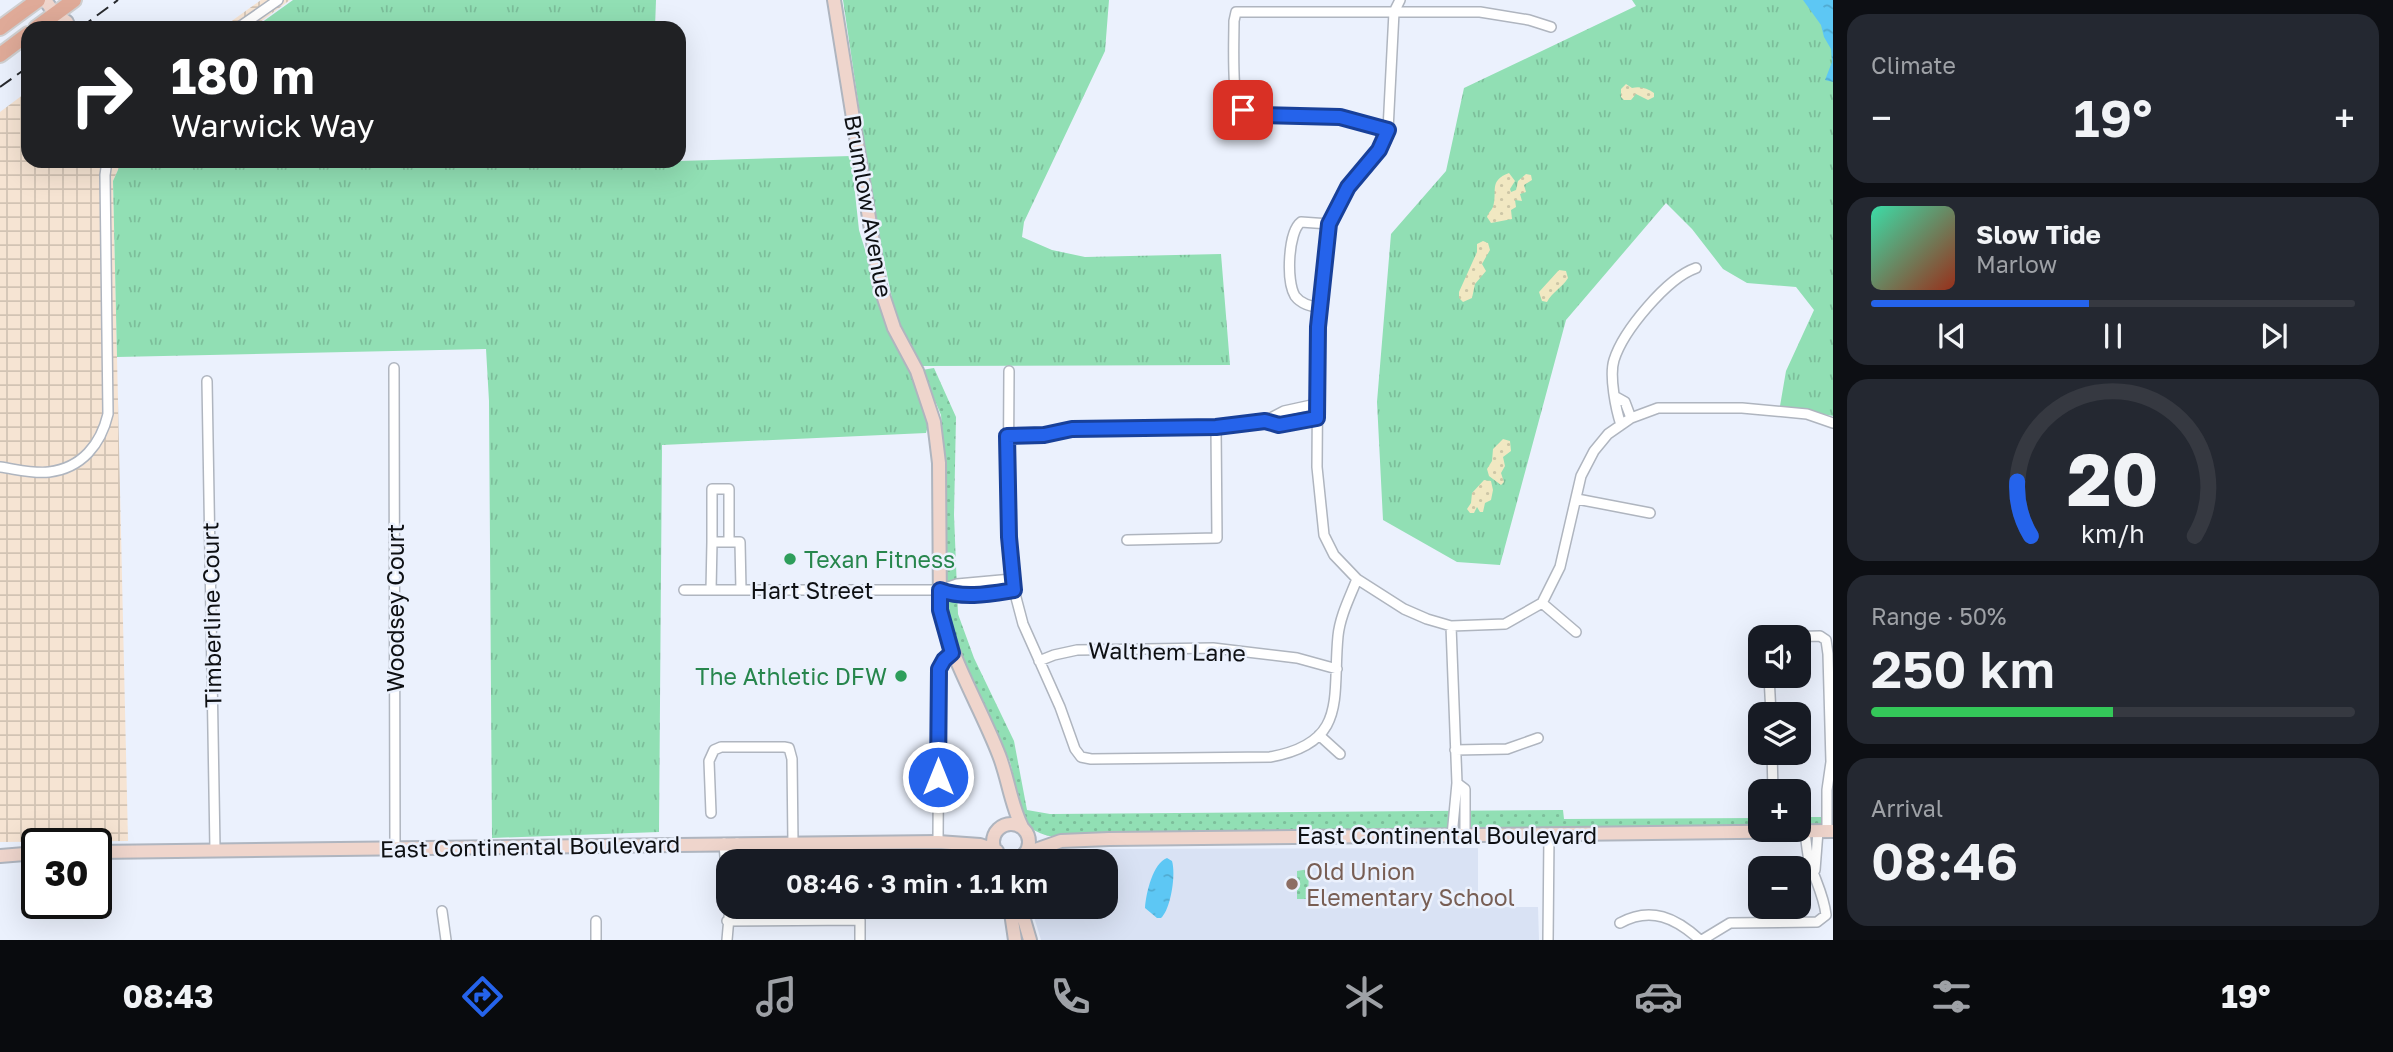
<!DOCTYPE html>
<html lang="en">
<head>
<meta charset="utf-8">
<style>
  :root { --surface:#171b24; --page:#242831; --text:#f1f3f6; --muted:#9ea1a6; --line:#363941; --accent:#2563eb }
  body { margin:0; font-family:"Golos Text",sans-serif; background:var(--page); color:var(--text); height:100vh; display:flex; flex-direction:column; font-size:26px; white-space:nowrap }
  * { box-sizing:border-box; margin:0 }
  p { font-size:23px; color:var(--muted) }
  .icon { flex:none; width:38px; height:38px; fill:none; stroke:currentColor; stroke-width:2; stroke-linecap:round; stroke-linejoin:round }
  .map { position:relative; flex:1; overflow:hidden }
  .sheet { display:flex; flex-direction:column; gap:14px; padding:14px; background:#0d0f14; width:560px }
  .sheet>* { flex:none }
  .top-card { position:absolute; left:21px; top:21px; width:665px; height:147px; border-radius:21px; box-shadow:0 7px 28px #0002; background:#202124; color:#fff; overflow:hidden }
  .tools { position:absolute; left:1748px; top:625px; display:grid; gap:14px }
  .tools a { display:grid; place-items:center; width:63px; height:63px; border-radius:14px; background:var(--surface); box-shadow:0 7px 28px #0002; font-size:35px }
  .speed { position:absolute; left:21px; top:828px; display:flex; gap:14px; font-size:35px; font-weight:700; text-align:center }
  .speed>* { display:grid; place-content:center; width:91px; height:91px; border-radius:50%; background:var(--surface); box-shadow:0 7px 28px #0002; line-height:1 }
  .speed .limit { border:4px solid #111; border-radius:10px; background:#fff; color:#111 }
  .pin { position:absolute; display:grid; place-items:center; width:60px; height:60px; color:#fff; margin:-30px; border-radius:14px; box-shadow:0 4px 10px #0006 }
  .me { position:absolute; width:77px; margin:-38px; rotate:0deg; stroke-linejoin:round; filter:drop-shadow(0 0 5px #0008) }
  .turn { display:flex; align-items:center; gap:24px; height:147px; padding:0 35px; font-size:32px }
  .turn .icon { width:91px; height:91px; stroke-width:2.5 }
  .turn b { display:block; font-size:49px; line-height:60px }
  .big { font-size:52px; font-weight:600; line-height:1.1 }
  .sheet .tile { flex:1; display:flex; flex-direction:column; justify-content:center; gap:10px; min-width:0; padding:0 24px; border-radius:21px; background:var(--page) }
  .sheet .dial { align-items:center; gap:0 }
  .dial svg { height:182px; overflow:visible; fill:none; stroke:var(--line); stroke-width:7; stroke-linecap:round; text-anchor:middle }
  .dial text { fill:var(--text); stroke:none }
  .song { display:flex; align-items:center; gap:21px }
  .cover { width:84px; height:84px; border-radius:10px; background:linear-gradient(135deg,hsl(160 70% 55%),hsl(10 70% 35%)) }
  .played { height:7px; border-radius:4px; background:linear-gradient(90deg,var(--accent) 45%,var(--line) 45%) }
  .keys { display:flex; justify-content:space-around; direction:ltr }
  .heat { display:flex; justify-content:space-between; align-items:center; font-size:38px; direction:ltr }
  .charge { height:10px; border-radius:5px; background:linear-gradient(90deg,#34c759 50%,var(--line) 0) }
  .trip { position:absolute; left:716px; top:849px; width:402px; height:70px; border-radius:21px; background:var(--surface); box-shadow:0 7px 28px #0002; font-weight:600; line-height:70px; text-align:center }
  .tab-bar { display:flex; height:112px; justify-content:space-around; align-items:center; background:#090b0e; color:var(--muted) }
  .tab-bar .icon { width:49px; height:49px }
  .tab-bar .active { color:var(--accent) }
  .tab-bar b { font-size:32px; color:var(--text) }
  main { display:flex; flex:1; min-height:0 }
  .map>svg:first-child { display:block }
  .built { fill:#d9e2f4 }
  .industrial { fill:url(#industrial-grid) }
  .grass { fill:url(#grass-tufts) }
  .sand { fill:url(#sand-dots) }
  .park { fill:url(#park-dots) }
  .water { fill:url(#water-ripples) }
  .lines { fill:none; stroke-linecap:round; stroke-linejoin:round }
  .minor-casing { stroke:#afb5bf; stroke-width:12 }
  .secondary-casing { stroke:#afb5bf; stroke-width:16 }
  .primary-casing { stroke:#cfcfd0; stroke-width:18 }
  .minor { stroke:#fff; stroke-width:9 }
  .secondary { stroke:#efd5cc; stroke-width:12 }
  .primary { stroke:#dfaa98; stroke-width:14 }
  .rail { stroke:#282a2e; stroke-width:2; stroke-dasharray:14 7; stroke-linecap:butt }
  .route-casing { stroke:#184099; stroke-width:18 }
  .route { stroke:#2563eb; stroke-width:12 }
  .leisure-dot { fill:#2e9e5b; stroke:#ebf1fd; stroke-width:2.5 }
  .education-dot { fill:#8d6e63; stroke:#ebf1fd; stroke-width:2.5 }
  .labels { text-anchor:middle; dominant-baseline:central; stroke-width:5; stroke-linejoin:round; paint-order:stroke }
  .street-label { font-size:23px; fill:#0e1013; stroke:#ebf1fd }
  .leisure-label { font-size:23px; fill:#27864d; stroke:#ebf1fd; text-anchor:start }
  .education-label { font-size:23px; fill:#785e54; stroke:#ebf1fd; text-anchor:start }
</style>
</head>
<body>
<main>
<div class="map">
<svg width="1833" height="940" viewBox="0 0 1833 940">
  <defs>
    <pattern id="industrial-grid" width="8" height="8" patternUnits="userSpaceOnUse" patternTransform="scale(1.75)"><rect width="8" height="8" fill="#f6e4d3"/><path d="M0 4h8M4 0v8" fill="none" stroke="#d2c3b4"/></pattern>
    <pattern id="grass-tufts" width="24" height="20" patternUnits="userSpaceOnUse" patternTransform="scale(1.75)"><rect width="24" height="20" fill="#91dfb4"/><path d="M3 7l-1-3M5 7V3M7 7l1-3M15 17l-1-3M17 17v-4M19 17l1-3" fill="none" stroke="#7cbe9a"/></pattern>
    <pattern id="sand-dots" width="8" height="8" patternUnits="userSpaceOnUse" patternTransform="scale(1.75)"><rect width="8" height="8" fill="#f1e8c2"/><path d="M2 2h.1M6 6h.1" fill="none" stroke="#cdc6a6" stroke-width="1.8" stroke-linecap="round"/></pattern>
    <pattern id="park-dots" width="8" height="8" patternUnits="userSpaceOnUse" patternTransform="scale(1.75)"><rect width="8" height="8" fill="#91dfb4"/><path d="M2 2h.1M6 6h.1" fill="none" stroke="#7cbe9a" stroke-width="1.8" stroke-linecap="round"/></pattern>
    <pattern id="water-ripples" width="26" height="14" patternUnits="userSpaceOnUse" patternTransform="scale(1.75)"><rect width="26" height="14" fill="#5dc7f4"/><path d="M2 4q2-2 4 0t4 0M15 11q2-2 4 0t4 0" fill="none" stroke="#50aad0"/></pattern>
  </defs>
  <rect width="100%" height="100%" fill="#ebf1fd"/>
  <path class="built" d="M1478,848V907H1538L1539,940H1041L1031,907L1106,906V861H1028V858L1050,849Z"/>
  <path class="industrial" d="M261,0H290L252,28H222Z
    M28,91V161H122L113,181L128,841L0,842V112Z"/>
  <path class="grass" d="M293,0H656L655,28H254Z
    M843,0H1109L1105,51L1024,222L1022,237L1052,250L1085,257L1221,254L1230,365L922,366L905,336L894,308L876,222Z
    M1632,0H1833V416L1780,406L1786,371L1814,310L1796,287L1747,283L1723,269L1692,229L1666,203L1566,320L1500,565L1457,562L1383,520L1377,402L1391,234L1446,171L1464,88L1636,6Z
    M851,156L859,230L888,325L920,388L929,422L926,433L662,445L659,832L492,838L489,401L486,349L117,357L113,181L122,161H679Z"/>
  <path class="sand" d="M1626,84L1632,88C1640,86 1647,88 1654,93V97L1648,100L1636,94L1631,100H1624L1621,97V89Z
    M1509,173L1515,181L1510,189L1511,192L1516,190L1518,181L1526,174L1531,175L1532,180L1524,185L1526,192L1520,194L1522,201L1515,200L1516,207L1511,210L1512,219L1491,223L1487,217C1488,213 1491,211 1493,207C1498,191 1488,181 1509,173Z
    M1483,241L1488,243L1490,250L1482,264L1486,271L1475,284L1472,298L1463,302L1459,298V292L1477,252V244Z
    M1559,270L1566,271L1568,278C1562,288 1552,292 1547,302L1542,301L1539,292Z
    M1503,439L1510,441L1511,451L1503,457L1505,466L1501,473L1504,482L1501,485L1489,476L1487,469L1492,461L1493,449Z
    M1484,480L1491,481L1493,490L1491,500L1485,503L1483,512H1480L1477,507L1474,513H1470L1467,509L1471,503L1472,493Z"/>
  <path class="park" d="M934,368L956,417L954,515L958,614L974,658L1014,741L1027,810L1050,814L1563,810L1564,819L1760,818V827L1049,836C1007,825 1020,797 1010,762L951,637L945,611L944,454L941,415L922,370Z
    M1833,784V827H1799V817H1832Z
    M1309,869L1308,899H1297V871Z"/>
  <path class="water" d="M1803,0H1833V82L1825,80L1832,62L1831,49L1824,37L1821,25Z
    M1167,858L1172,861C1176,874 1171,909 1161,918H1157L1145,908C1146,893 1153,863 1167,858Z"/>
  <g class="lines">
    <g class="minor-casing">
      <path id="minor" d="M1400,0L1394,12L1388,130L1379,150L1348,187L1329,224L1318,327L1317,467L1324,535L1334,555L1357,579L1404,609L1427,619L1451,626L1505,624L1542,603L1560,567L1581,476L1594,451L1608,434L1631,418L1658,408H1742L1807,414L1833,423
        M238,28L278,0
        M1388,130L1340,117L1255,115C1247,113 1240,110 1237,102C1232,85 1234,40 1234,21L1236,12H1480L1529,20L1551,27
        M1320,308C1310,306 1301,304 1295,296C1286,281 1288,232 1301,222L1329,224
        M394,368L395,847
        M1009,371L1008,537L1014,590L1023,624L1060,707L1075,749L1081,757L1091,759L1270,757C1349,743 1332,697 1338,636C1340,616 1350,597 1357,579
        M207,381L215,849
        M1616,397L1625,402L1631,418
        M1265,421L1280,425L1317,418
        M1621,425C1616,410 1609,376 1614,360C1623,331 1667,278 1696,268
        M1007,436L1044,435L1072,429L1216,427L1265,421L1284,411L1316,404
        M0,467C15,469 34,474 49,472C82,468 101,444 108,414L105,175L107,161
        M1577,499L1650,513
        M1127,540L1217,538L1216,427
        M712,542V489H729V542
        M684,590H940L963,595L1014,590
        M711,590L712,542H740L741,590
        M940,590L957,584L1012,579
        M1542,603L1576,632
        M1451,626L1457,783L1452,836
        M1780,637L1820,636L1826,640L1828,654L1831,762L1827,790V831
        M1039,661L1054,655L1077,650L1213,648L1297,658L1337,669
        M1769,676L1771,714
        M1319,735L1340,754
        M1455,750L1507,749L1538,738
        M1772,752L1773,791
        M1457,783L1465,789V835
        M711,813L709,761L714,750L721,747H784L789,748L792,759L793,843
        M938,842L939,669L944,660L952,653
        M724,843L728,899
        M737,843V861
        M1815,870L1818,831
        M442,911L446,940
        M727,921L860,920V940
        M1620,923C1651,906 1676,918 1700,940
        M596,940V921
        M727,940L730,906
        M1548,940L1549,835
        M1702,940L1730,923L1817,922L1826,915C1824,895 1814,878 1809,860C1807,851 1806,841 1805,831"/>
    </g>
    <g class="secondary-casing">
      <path id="secondary" d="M45,0L55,14L67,22
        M834,0L880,286L894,328L917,371L934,422L939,463L940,610C952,662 980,706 999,755C1008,778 1011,805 1022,827
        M993 842a18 18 0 1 1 36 0a18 18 0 1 1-36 0Z
        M96,852L938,842L980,845L997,851
        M1024,854L1061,841L1109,839L1833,831
        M0,856L37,853
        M1010,906L1015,940
        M1020,906L1030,940"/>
    </g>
    <g class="primary-casing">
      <path id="primary" d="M0,28L38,0
        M36,28L74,0
        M0,55L28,34"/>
    </g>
    <use href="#minor" class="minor"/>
    <use href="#secondary" class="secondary"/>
    <use href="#primary" class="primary"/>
    <path class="rail" d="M80,28L118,0
      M0,87L28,67"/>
  </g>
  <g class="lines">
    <g class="route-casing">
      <path id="route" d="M938,777L939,669L944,660L952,653L940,610V590C964,599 989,594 1014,590L1009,537L1007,436L1044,435L1072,429L1216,427L1265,421L1279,425L1317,418L1318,327L1329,224L1348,187L1379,150L1388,130L1340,117L1255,115L1243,110"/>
    </g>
    <use href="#route" class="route"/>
  </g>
  <g class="leisure-dot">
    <circle cx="790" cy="559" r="7"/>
    <circle cx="901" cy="676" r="7"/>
  </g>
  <circle class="education-dot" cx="1292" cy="884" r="7"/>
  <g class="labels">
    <g class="street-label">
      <text transform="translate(869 206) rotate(80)">Brumlow Avenue</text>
      <text x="812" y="590">Hart Street</text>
      <text transform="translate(395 608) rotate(-90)">Woodsey Court</text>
      <text transform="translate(211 615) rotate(-91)">Timberline Court</text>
      <text transform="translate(1167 651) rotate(1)">Walthem Lane</text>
      <text x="1447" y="835">East Continental Boulevard</text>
      <text transform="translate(530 846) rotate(-1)">East Continental Boulevard</text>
    </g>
    <g class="leisure-label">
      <text x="804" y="559">Texan Fitness</text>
      <text x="887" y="676" text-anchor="end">The Athletic DFW</text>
    </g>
    <g class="education-label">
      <text x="1306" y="871">Old Union<tspan x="1306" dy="26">Elementary School</tspan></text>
    </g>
  </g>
</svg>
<div class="tools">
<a><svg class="icon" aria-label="sound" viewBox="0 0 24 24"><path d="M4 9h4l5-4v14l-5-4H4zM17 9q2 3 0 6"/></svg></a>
<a><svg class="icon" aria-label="layers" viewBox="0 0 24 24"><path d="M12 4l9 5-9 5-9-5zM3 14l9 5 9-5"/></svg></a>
<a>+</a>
<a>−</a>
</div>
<div class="speed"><div class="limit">30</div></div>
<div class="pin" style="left:1243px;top:110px;background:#d93025"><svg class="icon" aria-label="arrive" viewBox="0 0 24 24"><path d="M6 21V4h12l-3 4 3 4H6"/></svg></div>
<svg class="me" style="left:938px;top:777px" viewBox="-20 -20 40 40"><circle r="17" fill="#2563eb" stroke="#fff" stroke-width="3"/><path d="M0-11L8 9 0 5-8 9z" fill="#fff"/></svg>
<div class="trip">08:46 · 3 min · 1.1 km</div>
<div class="top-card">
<div class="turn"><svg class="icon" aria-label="right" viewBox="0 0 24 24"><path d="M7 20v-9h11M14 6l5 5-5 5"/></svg><div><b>180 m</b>Warwick Way</div></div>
</div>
</div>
<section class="sheet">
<div class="tile"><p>Climate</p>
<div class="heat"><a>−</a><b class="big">19°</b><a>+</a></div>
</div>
<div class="tile">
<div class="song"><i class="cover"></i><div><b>Slow Tide</b><p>Marlow</p></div></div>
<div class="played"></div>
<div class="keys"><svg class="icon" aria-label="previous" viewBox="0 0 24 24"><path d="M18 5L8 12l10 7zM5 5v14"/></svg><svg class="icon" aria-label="pause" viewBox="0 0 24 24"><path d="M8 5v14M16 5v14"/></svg><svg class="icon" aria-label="next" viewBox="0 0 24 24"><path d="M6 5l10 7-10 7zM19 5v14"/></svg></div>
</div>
<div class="tile dial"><svg viewBox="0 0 100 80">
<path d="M14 69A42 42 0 1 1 86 69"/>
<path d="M14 69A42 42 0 0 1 8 45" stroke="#2563eb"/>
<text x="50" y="56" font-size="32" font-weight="700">20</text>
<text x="50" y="72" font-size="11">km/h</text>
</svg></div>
<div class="tile"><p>Range · 50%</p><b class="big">250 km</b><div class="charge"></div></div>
<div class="tile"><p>Arrival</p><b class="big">08:46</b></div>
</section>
</main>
<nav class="tab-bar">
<b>08:43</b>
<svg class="icon active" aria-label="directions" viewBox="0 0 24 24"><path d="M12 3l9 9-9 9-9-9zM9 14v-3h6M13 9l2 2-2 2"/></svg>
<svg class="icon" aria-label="music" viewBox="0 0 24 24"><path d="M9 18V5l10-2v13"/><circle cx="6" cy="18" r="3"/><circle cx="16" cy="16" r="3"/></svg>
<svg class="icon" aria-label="phone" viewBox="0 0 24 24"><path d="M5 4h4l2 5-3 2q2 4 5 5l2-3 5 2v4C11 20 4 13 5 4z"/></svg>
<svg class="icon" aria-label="climate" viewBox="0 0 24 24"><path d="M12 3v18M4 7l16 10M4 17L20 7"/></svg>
<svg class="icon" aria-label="car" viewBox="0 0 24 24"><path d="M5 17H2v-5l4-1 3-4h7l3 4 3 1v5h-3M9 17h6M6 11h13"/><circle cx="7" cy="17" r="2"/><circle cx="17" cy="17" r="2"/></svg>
<svg class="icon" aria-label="filters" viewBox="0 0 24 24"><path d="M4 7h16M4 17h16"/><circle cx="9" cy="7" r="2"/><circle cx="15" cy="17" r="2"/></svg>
<b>19°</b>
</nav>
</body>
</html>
